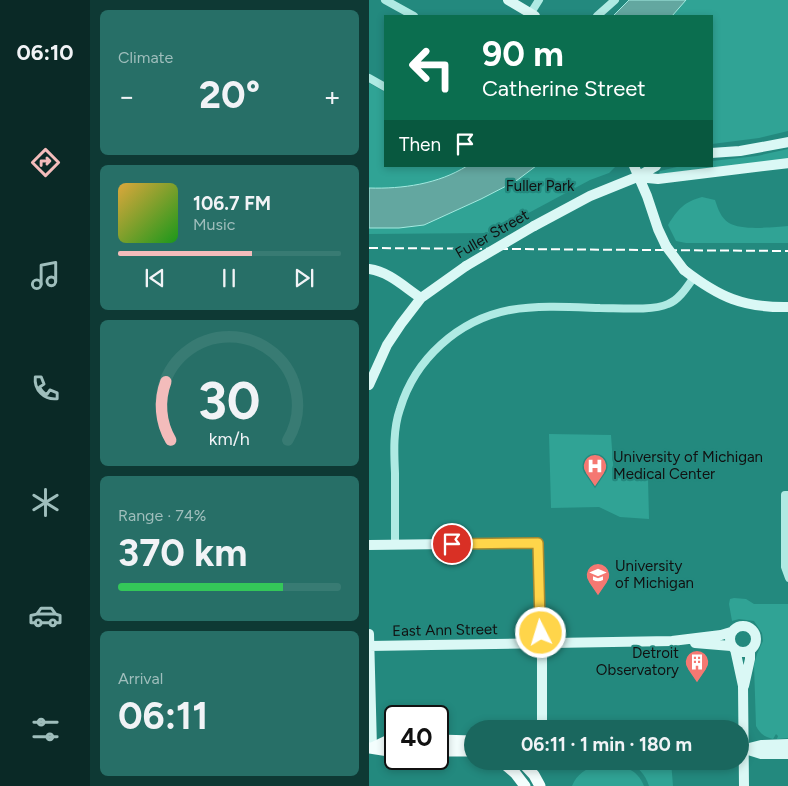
<!DOCTYPE html>
<html lang="en">
<head>
<meta charset="utf-8">
<style>
  :root { --surface:#1a675e; --page:#276f67; --text:#f1f3f6; --muted:#9fbebc; --line:#387b73; --accent:#f3bcbb }
  body { margin:0; font-family:Figtree,sans-serif; background:var(--page); color:var(--text); height:100vh; display:flex; flex-direction:column; font-size:19px; white-space:nowrap }
  * { box-sizing:border-box; margin:0 }
  p { font-size:16px; color:var(--muted) }
  .icon { flex:none; width:28px; height:28px; fill:none; stroke:currentColor; stroke-width:2; stroke-linecap:round; stroke-linejoin:round }
  .map { position:relative; flex:1; overflow:hidden }
  .sheet { display:flex; flex-direction:column; gap:10px; padding:10px; background:#0e3934; width:279px }
  .sheet>* { flex:none }
  .banner { position:absolute; left:15px; top:15px; width:329px; height:152px; border-radius:0px; box-shadow:0 2px 8px #0003; background:#0b6e4f; color:#fff; overflow:hidden }
  .speed { position:absolute; left:15px; top:705px; display:flex; gap:10px; font-size:25px; font-weight:700; text-align:center }
  .speed>* { display:grid; place-content:center; width:65px; height:65px; border-radius:50%; background:var(--surface); box-shadow:0 2px 8px #0003; line-height:1 }
  .speed .limit { border:2px solid #111; border-radius:8px; background:#fff; color:#111 }
  .pin { position:absolute; display:grid; place-items:center; width:42px; height:42px; color:#fff; margin:-21px; border:2px solid #fff; border-radius:50%; box-shadow:0 1px 5px #0007 }
  .me { position:absolute; width:55px; margin:-28px; rotate:355deg; stroke-linejoin:round; filter:drop-shadow(0 0 4px #0008) }
  .turn { display:flex; align-items:center; gap:18px; height:105px; padding:0 15px; font-size:22px }
  .turn .icon { width:65px; height:65px; stroke-width:2.5 }
  .turn b { display:block; font-size:35px; line-height:42px }
  .then { display:flex; align-items:center; height:48px; padding:0 15px; background:#0003; gap:10px; font-size:19px }
  .big { font-size:38px; font-weight:700; line-height:1.1 }
  .sheet .tile { flex:1; display:flex; flex-direction:column; justify-content:center; gap:8px; min-width:0; padding:0 18px; border-radius:8px; background:var(--page) }
  .sheet .dial { align-items:center; gap:0 }
  .dial svg { height:130px; overflow:visible; fill:none; stroke:var(--line); stroke-width:7; stroke-linecap:round; text-anchor:middle }
  .dial text { fill:var(--text); stroke:none }
  .song { display:flex; align-items:center; gap:15px }
  .cover { width:60px; height:60px; border-radius:8px; background:linear-gradient(135deg,hsl(40 70% 55%),hsl(120 70% 35%)) }
  .played { height:5px; border-radius:2px; background:linear-gradient(90deg,var(--accent) 60%,var(--line) 60%) }
  .keys { display:flex; justify-content:space-around; direction:ltr }
  .heat { display:flex; justify-content:space-between; align-items:center; font-size:28px; direction:ltr }
  .charge { height:8px; border-radius:4px; background:linear-gradient(90deg,#34c759 74%,var(--line) 0) }
  .trip { position:absolute; left:95px; top:720px; width:285px; height:50px; border-radius:25px; background:var(--surface); box-shadow:0 2px 8px #0003; font-weight:700; line-height:50px; text-align:center }
  main { display:flex; flex:1; min-height:0 }
  .menu { display:flex; flex-direction:column; width:90px; justify-content:space-around; align-items:center; background:#0a2926; color:var(--muted) }
  .menu .icon { width:35px; height:35px }
  .menu .on { color:var(--accent) }
  .menu b { font-size:22px; color:var(--text) }
  .map>svg:first-child { display:block }
  .green { fill:#30a395 }
  .water { fill:#63a7a0; stroke:#a3ebe1 }
  .lines { fill:none; stroke-linecap:round; stroke-linejoin:round }
  .street { stroke:#afeae3; stroke-width:8 }
  .secondary { stroke:#daf8f5; stroke-width:10 }
  .primary { stroke:#f3fefd; stroke-width:11 }
  .rail { stroke:#fff; stroke-width:2; stroke-dasharray:9 4; stroke-linecap:butt }
  .secondary-bridge { stroke:#daf8f5; stroke-width:10 }
  .route-casing { stroke:#a68a30; stroke-width:12 }
  .route { stroke:#ffd54a; stroke-width:9 }
  .labels { text-anchor:middle; dominant-baseline:central; stroke-width:4.5; stroke-linejoin:round; paint-order:stroke }
  .park-label { font-size:15px; fill:#111; stroke:#23897e }
  .street-label { font-size:15px; fill:#111; stroke:#23897e }
  .poi-label { font-size:15px; fill:#111; stroke:#23897e; text-anchor:start }
</style>
</head>
<body>
<main>
<nav class="menu">
<b>06:10</b>
<svg class="icon on" aria-label="directions" viewBox="0 0 24 24"><path d="M12 3l9 9-9 9-9-9zM9 14v-3h6M13 9l2 2-2 2"/></svg>
<svg class="icon" aria-label="music" viewBox="0 0 24 24"><path d="M9 18V5l10-2v13"/><circle cx="6" cy="18" r="3"/><circle cx="16" cy="16" r="3"/></svg>
<svg class="icon" aria-label="phone" viewBox="0 0 24 24"><path d="M5 4h4l2 5-3 2q2 4 5 5l2-3 5 2v4C11 20 4 13 5 4z"/></svg>
<svg class="icon" aria-label="climate" viewBox="0 0 24 24"><path d="M12 3v18M4 7l16 10M4 17L20 7"/></svg>
<svg class="icon" aria-label="car" viewBox="0 0 24 24"><path d="M5 17H2v-5l4-1 3-4h7l3 4 3 1v5h-3M9 17h6M6 11h13"/><circle cx="7" cy="17" r="2"/><circle cx="17" cy="17" r="2"/></svg>
<svg class="icon" aria-label="filters" viewBox="0 0 24 24"><path d="M4 7h16M4 17h16"/><circle cx="9" cy="7" r="2"/><circle cx="15" cy="17" r="2"/></svg>
</nav>
<section class="sheet">
<div class="tile"><p>Climate</p>
<div class="heat"><a>−</a><b class="big">20°</b><a>+</a></div>
</div>
<div class="tile">
<div class="song"><i class="cover"></i><div><b>106.7 FM</b><p>Music</p></div></div>
<div class="played"></div>
<div class="keys"><svg class="icon" aria-label="previous" viewBox="0 0 24 24"><path d="M18 5L8 12l10 7zM5 5v14"/></svg><svg class="icon" aria-label="pause" viewBox="0 0 24 24"><path d="M8 5v14M16 5v14"/></svg><svg class="icon" aria-label="next" viewBox="0 0 24 24"><path d="M6 5l10 7-10 7zM19 5v14"/></svg></div>
</div>
<div class="tile dial"><svg viewBox="0 0 100 80">
<path d="M14 69A42 42 0 1 1 86 69"/>
<path d="M14 69A42 42 0 0 1 11 33" stroke="#f3bcbb"/>
<text x="50" y="56" font-size="32" font-weight="700">30</text>
<text x="50" y="72" font-size="11">km/h</text>
</svg></div>
<div class="tile"><p>Range · 74%</p><b class="big">370 km</b><div class="charge"></div></div>
<div class="tile"><p>Arrival</p><b class="big">06:11</b></div>
</section>
<div class="map">
<svg width="420" height="786" viewBox="0 0 420 786">
  <rect width="100%" height="100%" fill="#23897e"/>
  <path class="green" d="M317,0H419V131L390,138L343,144L342,16H303Z
    M0,83L16,92V166H98C69,184 34,189 0,188Z
    M419,149V160L291,174L290,173L291,171L312,166H342L343,161L388,156Z
    M167,166H247L240,173L221,180L122,233L0,234V228H30L55,225L112,199L147,181Z
    M333,197L346,200C349,209 352,218 360,223C373,231 404,227 419,226V243H317L307,241L299,225C309,209 315,202 333,197Z
    M180,434L242,435L245,477L279,478L280,519L251,517L230,507L182,508Z
    M365,598L377,599L385,604H419V738L408,739L409,736L407,734L404,739C396,737 391,734 387,726L385,665L388,654L394,641L393,633L385,621L370,619L363,621L360,604L361,599Z
    M291,721L302,729H207V727L223,722Z
    M253,761H302L304,786H280C276,773 267,764 253,761Z
    M229,766C249,765 267,765 275,786H203C208,774 217,768 229,766Z"/>
  <path class="water" d="M260,0H317L303,16H244Z
    M98,166H167L147,181L112,199L55,225L30,228H0V188C34,189 69,184 98,166Z"/>
  <g class="lines">
    <path class="street" d="M16,0L45,16
      M160,16L170,0
      M228,16L246,0
      M0,78L16,87
      M420,495H416V567L420,578
      M26,545C26,521 26,497 26,473C25,452 24,429 31,409C46,359 89,320 141,310C170,305 202,307 231,308C249,308 284,311 299,304C310,300 318,287 325,277"/>
    <path class="secondary" d="M139,0L166,16
      M342,153L371,151L420,142
      M265,166L278,196L289,229L297,246
      M268,177L289,179L420,163
      M165,226L221,196L268,177L287,166
      M0,269C21,272 35,287 52,298
      M315,270C350,297 374,308 420,307
      M0,385L18,345L32,324L52,298L97,266
      M0,545L169,543L171,624L173,633V729
      M361 639a13 13 0 1 1 26 0a13 13 0 1 1-26 0Z
      M0,634L3,748
      M326,643L362,646
      M0,646L303,641L352,635L362,632
      M366,649L374,686L375,786
      M375,686L381,659V650
      M376,749L392,754H420
      M376,749L392,745L420,744"/>
    <path class="primary" d="M69,740L104,741
      M0,748L26,752
      M3,748L20,740H26
      M69,751H104
      M132,761L146,773L156,786
      M152,761L165,775L171,786"/>
    <path class="rail" d="M0,248L420,251"/>
    <path class="secondary-bridge" d="M297,246L315,270
      M97,266L165,226"/>
  </g>
  <g class="lines">
    <g class="route-casing">
      <path id="route" d="M83,544L169,543L171,624L172,633"/>
    </g>
    <use href="#route" class="route"/>
  </g>
  <defs>
    <g id="hospital-pin" transform="scale(1.25)"><path d="M0 17L-7.5 6A9.5 9.5 0 1 1 7.5 6Z" fill="#f57872" stroke="#23897e"/><path d="M-5-5h3v3.5h4V-5h3V5h-3V1.5h-4V5h-3Z" fill="#fff"/></g>
    <g id="university-pin" transform="scale(1.25)"><path d="M0 17L-7.5 6A9.5 9.5 0 1 1 7.5 6Z" fill="#f57872" stroke="#23897e"/><path d="M0-5L7-2L0 1L-7-2ZM-4 1L0 2.5L4 1V4Q0 6-4 4Z" fill="#fff"/></g>
    <g id="building-pin" transform="scale(1.25)"><path d="M0 17L-7.5 6A9.5 9.5 0 1 1 7.5 6Z" fill="#f57872" stroke="#23897e"/><path d="M-4-6H4V6H1V3H-1V6H-4ZM-2.5-4.3h1.7v1.8h-1.7ZM.8-4.3h1.7v1.8H.8ZM-2.5-1h1.7V.8h-1.7ZM.8-1h1.7V.8H.8Z" fill="#fff"/></g>
  </defs>
  <g fill-rule="evenodd">
    <use href="#hospital-pin" x="226" y="466"/>
    <use href="#university-pin" x="229" y="575"/>
    <use href="#building-pin" x="328" y="662"/>
  </g>
  <g class="labels">
    <g class="park-label">
      <text x="171" y="186">Fuller Park</text>
    </g>
    <g class="street-label">
      <text transform="translate(123 234) rotate(-30)">Fuller Street</text>
      <text transform="translate(76 630) rotate(-1)">East Ann Street</text>
    </g>
    <g class="poi-label">
      <text x="244" y="457">University of Michigan<tspan x="244" dy="17">Medical Center</tspan></text>
      <text x="246" y="566">University<tspan x="246" dy="17">of Michigan</tspan></text>
      <text x="310" y="653" text-anchor="end">Detroit<tspan x="310" dy="17">Observatory</tspan></text>
    </g>
  </g>
</svg>
<div class="speed"><div class="limit">40</div></div>
<div class="pin" style="left:83px;top:544px;background:#d93025"><svg class="icon" aria-label="arrive" viewBox="0 0 24 24"><path d="M6 21V4h12l-3 4 3 4H6"/></svg></div>
<svg class="me" style="left:172px;top:633px" viewBox="-20 -20 40 40"><circle r="17" fill="#ffd54a" stroke="#fff" stroke-width="3"/><path d="M0-11L8 9 0 5-8 9z" fill="#fff"/></svg>
<div class="trip">06:11 · 1 min · 180 m</div>
<div class="banner">
<div class="turn"><svg class="icon" aria-label="left" viewBox="0 0 24 24"><path d="M17 20v-9H6M10 6l-5 5 5 5"/></svg><div><b>90 m</b>Catherine Street</div></div>
<div class="then">Then<svg class="icon" aria-label="arrive" viewBox="0 0 24 24"><path d="M6 21V4h12l-3 4 3 4H6"/></svg></div>
</div>
</div>
</main>
</body>
</html>
